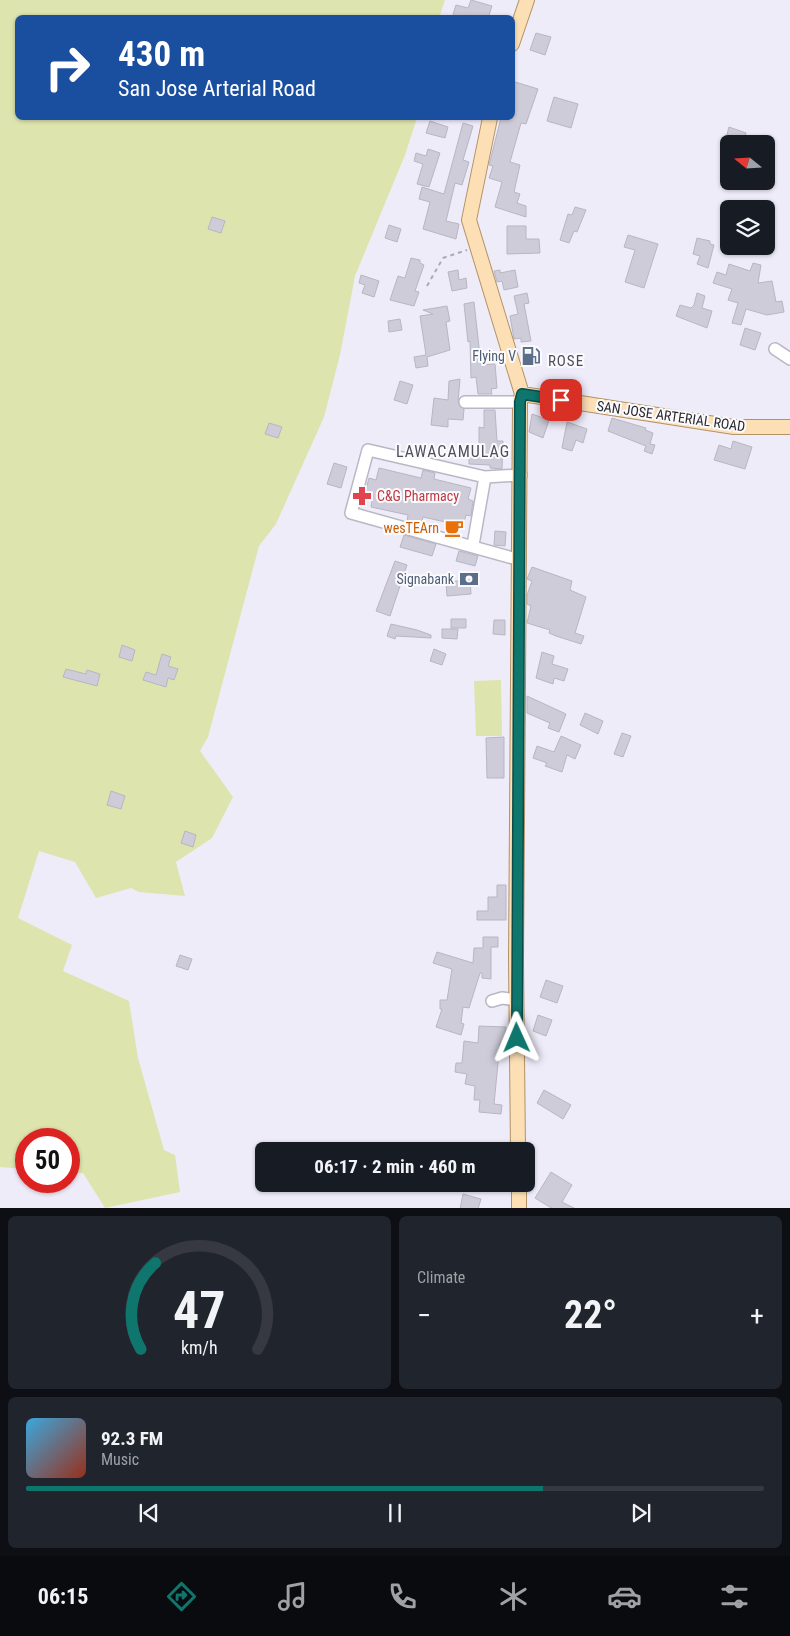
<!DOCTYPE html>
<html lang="en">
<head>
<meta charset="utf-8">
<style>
  :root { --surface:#171b24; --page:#20242c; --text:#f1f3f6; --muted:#9ea1a6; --line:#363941; --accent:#0f766e }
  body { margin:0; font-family:"Roboto Condensed",sans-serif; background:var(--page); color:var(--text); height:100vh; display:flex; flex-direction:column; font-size:19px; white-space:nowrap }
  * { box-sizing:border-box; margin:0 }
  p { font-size:16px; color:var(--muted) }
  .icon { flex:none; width:28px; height:28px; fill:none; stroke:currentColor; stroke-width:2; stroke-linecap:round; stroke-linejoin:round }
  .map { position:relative; height:1208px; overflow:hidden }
  .panel { display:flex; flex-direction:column; gap:8px; padding:8px; background:#0d0f14; flex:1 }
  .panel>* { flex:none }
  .hud { position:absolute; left:15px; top:15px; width:500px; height:105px; border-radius:8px; box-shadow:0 1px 4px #0004; background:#1a4fa0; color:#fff; overflow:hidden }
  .needle { width:32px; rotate:288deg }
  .fabs { position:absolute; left:720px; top:135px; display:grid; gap:10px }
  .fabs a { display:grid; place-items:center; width:55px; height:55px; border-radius:8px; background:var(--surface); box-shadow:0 1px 4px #0004; font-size:25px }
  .speed { position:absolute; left:15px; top:1128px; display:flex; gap:10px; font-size:25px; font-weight:700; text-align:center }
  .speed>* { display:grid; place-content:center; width:65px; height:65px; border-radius:50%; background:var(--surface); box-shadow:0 1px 4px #0004; line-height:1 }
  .speed .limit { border:8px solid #d22; background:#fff; color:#111 }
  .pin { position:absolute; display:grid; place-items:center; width:42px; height:42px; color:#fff; margin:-21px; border-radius:10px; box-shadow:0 2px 8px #0006 }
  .me { position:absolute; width:55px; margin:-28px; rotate:359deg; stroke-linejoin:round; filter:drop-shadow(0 0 4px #0008) }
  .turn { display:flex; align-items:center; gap:18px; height:105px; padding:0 20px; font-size:22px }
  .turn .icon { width:65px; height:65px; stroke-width:2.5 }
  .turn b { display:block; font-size:35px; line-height:42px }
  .big { font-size:38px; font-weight:700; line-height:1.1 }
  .panel .card { flex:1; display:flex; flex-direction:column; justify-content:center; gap:8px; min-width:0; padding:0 18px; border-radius:8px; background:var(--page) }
  .panel .dial { align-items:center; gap:0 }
  .dial svg { height:130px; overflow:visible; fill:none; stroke:var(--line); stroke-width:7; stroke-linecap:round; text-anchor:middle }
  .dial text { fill:var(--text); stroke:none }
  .song { display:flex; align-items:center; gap:15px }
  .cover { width:60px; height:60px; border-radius:8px; background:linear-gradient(135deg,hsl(200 70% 55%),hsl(10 70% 35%)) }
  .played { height:5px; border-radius:2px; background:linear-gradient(90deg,var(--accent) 70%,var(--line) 70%) }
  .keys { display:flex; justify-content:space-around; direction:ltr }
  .heat { display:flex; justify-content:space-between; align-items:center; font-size:28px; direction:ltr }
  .panel .tiles { flex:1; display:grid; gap:8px; grid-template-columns:1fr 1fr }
  .card:last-child { grid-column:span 2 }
  .trip { position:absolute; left:255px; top:1142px; width:280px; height:50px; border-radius:8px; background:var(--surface); box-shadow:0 1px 4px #0004; font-weight:700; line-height:50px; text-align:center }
  .tabs { display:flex; height:80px; justify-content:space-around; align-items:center; background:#090b0e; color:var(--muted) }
  .tabs .icon { width:35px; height:35px }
  .tabs .active { color:var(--accent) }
  .tabs b { font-size:22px; color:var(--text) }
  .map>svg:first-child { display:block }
  .green { fill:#dde4ad }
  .building { fill:#cfccda; stroke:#b8b6c3 }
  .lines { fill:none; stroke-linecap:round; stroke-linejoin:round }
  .minor-casing { stroke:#bab7c5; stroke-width:14 }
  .major-casing { stroke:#b29266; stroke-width:16 }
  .path { stroke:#adaab5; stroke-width:2; stroke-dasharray:4 4; stroke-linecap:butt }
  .minor { stroke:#fff; stroke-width:11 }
  .major { stroke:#fddfb5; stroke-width:14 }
  .route-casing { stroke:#0a4d48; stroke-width:12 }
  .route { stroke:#0f766e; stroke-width:9 }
  .labels { text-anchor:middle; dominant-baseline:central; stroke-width:4; stroke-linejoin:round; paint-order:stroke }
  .service-label { font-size:14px; fill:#4e5e75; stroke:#fbfbfe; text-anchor:end }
  .street-label { font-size:14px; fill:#2a292e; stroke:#fbfbfe }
  .health-label { font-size:14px; fill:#be3a42; stroke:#fbfbfe; text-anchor:start }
  .food-label { font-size:14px; fill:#c56008; stroke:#fbfbfe; text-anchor:end }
  .neighbourhood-label { font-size:15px; letter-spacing:1px; fill:#504e59; stroke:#fbfbfe }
  .quarter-label { font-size:16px; letter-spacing:1px; fill:#504e59; stroke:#fbfbfe }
</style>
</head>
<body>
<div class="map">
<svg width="790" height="1209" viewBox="0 0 790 1209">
  <rect width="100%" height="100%" fill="#efecfa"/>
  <path class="green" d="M0,0H445L439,18H18V118H417L405,155L355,276L340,355L324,417L276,524L259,546L208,737L200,751L233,797L212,838L176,862L185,896L139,892L131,888L96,898L75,862L39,851L18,918L72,945L63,971L129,1001L138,1058L164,1150L175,1155L180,1192L105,1208L83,1173L69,1172V1139H26V1169L0,1167Z
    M501,680L502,736H476L474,681Z"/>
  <path class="building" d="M471,0L492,6L488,18H452L456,5L468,8Z
    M536,33L551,37L545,55L530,50Z
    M512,81L538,89L526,124L521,123L510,162L520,165L514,192L520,194L517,203L526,206V217L495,207L502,182L489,178L493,166L489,165L501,118H512Z
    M554,97L578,104L571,128L547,121Z
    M430,121L448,127L445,138L426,133Z
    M463,123L473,126L463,160L469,162L462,185L455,183L446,221L459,224L456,239L423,229L430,202L419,199L422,187L444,194Z
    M729,127L746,133L743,144L725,142Z
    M428,149L440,153L429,187L417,184L423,164L414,161L416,153L426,156Z
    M575,207L586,210L577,232L574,231L569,243L560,240L568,214L572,215Z
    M212,217L225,221L221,233L208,229Z
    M389,225L401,229L397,242L385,238Z
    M507,226H526V239H539L540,253L507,254Z
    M628,235L658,244L644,288L625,282L635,250L624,247Z
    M697,238L710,241V244L714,245L708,268L697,264L700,256L693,254Z
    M411,258L420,260V263L424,265L415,291L419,292L414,306L390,300L398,276L405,278Z
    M753,263L761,265L758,283L772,281L776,302L782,301L784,312L767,315L746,309L741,325L732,323L738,303L728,300L732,289L713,283L717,272L726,275L729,264L750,271Z
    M458,270L459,280L466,278L467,288L452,291L448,272Z
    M500,270V273L515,270L518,287L504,290L502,281L497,282L494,271Z
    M361,275L379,281L374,297L362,293L365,285L359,283Z
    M527,293L529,303L524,304L531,341L521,342V338L514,339L510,316L518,314L514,296Z
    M697,293L705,296L702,308L712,311L707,328L676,316L680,305L691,308L694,305Z
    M474,302L481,365L495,364L497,388L491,389L492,394H478L476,377L471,378L470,341L468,342L464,304Z
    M447,306L450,321L446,322L450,350L427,357L428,366L416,368L414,357L426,355L420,316L433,314L423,310Z
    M400,319L402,330L389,332L388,321Z
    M745,328L761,333L755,350L740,345Z
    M460,379L458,402L464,409L463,420L448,419V427L431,425L434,398L448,400L449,381Z
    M400,381L413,385L407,404L394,400Z
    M484,410H495L497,441H503L502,469L490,468V465L469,464V449L479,450V427L484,428Z
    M532,414L549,420L543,438L529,432Z
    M612,418L646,428L645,430L653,433L650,444L655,445L652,454L644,451L646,446L608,431Z
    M567,422L587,429L583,443L576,440L572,451L562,448Z
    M269,423L282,427L278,438L265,434Z
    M733,441L752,447L745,469L714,460L719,445L731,449Z
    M334,463L347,467L341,488L327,484Z
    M379,468L421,478L423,470L435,473L434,479L471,488L468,499L473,501L471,516L466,515L463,526L423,517L421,525L407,521L408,515L371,507L373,495L365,493L369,478L376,480Z
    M495,531L506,532L505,546L494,545Z
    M404,535L436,544L432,556L400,547Z
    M459,551L478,556L475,566L456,561Z
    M395,561L407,565L390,616L376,611Z
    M532,567L572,581L570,590L586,597L575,633L584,636L581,644L556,636L549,633L550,630L527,623L531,606L527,604V595L532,581L527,579Z
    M470,580L471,594L447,596L446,582Z
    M451,619H466V628H451Z
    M494,620H505V635L493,634Z
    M391,624L417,630L431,635V638L396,636L395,639L387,636Z
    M442,629H458L457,639L442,638Z
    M122,645L135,650L132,661L119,657Z
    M434,649L446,654L442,665L430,661Z
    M542,652L554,656L552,664L568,669L564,681L554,678L553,684L536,678Z
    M162,654L171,657L168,666L178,669L174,680L168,678L166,687L143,680L146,672L156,675Z
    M66,669L86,674L87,670L100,674L97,686L63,677Z
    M527,696L566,714L559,732L548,728L550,723L527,713Z
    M585,713L603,721L598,734L580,725Z
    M622,733L631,736L623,757L614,754Z
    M561,736L581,745L575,759L567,755L562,772L545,766L547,763L533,758L537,746L554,752Z
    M504,737V778H487L486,738Z
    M111,791L125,796L121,809L107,805Z
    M185,831L196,835L193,847L181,843Z
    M497,885H506V920H477V911H488V897H497Z
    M483,937H498V947H491V979L482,978V973H480L469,1008L463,1007L461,1023L464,1024L461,1035L436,1027L442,1009H440V1000H447L452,969L433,963L437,952L473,963L474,948H483Z
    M180,955L192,959L188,970L176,966Z
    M546,980L563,986L557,1003L540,997Z
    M538,1015L552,1020L546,1036L533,1031Z
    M479,1026L506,1027L505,1043H500L494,1104L502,1105L501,1114L479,1112L480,1100H474L475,1086L465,1084L467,1074L455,1072L456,1063H462L464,1041L478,1043Z
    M544,1090L571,1105L563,1119L537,1103Z
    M551,1172L572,1185L562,1202L576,1209H553L535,1198Z
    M463,1194L481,1199L478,1209H460Z"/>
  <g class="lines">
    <g class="minor-casing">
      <path id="minor" d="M775,349L790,359
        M465,402H520
        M473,545L485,477
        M520,560L351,513L368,450L485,477L521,475
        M492,1001L502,998L517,1000"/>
    </g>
    <g class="major-casing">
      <path id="major" d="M512,44L527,0
        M490,118L469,220L522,394
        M522,394L734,427H790
        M518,1151L516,960L520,402L522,394
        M519,1184V1209"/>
    </g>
    <path class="path" d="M427,286L443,258L467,250"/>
    <use href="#minor" class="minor"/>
    <use href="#major" class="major"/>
  </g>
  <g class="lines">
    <g class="route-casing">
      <path id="route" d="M517,1038L520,402L522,394L561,400"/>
    </g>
    <use href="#route" class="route"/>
  </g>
  <defs>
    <g id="fuel-bare" transform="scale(1.5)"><path d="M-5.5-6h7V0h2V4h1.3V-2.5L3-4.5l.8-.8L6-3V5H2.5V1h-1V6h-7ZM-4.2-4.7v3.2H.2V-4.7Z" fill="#5c6f8a" stroke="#fbfbfe" stroke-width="2.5" paint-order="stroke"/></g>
    <g id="pharmacy-bare" transform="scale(1.5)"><path d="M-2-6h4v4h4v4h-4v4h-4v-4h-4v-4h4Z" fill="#e0444e" stroke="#fbfbfe" stroke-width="2.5" paint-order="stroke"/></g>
    <g id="cafe-bare" transform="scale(1.5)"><path d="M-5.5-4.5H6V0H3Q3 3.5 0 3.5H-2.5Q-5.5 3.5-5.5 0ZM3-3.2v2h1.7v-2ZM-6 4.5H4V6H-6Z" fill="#e8710a" stroke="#fbfbfe" stroke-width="2.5" paint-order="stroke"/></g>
    <g id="bank-bare" transform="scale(1.5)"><path d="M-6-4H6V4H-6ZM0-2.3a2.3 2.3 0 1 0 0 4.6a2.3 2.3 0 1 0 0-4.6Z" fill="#5c6f8a" stroke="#fbfbfe" stroke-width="2.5" paint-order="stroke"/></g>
  </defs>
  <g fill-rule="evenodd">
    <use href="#fuel-bare" x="531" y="356"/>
    <use href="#pharmacy-bare" x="362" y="496"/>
    <use href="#cafe-bare" x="454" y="528"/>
    <use href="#bank-bare" x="469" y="579"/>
  </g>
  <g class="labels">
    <g class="service-label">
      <text x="516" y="356">Flying V</text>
      <text x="454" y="579">Signabank</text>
    </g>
    <g class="street-label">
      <text transform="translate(671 416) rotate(8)">SAN JOSE ARTERIAL ROAD</text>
    </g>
    <g class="health-label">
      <text x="377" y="496">C&amp;G Pharmacy</text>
    </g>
    <g class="food-label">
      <text x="439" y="528">wesTEArn</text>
    </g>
    <g class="neighbourhood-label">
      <text x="566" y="361">ROSE</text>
    </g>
    <g class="quarter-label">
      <text x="453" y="451">LAWACAMULAG</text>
    </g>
  </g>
</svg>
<div class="fabs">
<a><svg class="needle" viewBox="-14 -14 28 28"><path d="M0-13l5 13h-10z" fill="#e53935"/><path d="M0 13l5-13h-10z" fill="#9ea1a6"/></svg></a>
<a><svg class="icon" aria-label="layers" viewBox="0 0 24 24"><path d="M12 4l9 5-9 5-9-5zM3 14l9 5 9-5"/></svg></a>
</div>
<div class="speed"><div class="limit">50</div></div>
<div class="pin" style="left:561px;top:400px;background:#d93025"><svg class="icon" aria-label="arrive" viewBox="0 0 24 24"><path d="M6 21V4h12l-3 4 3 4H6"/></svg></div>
<svg class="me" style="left:517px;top:1038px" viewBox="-20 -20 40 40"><path d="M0-17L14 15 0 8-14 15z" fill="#0f766e" stroke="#fff" stroke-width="4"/></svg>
<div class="trip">06:17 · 2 min · 460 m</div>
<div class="hud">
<div class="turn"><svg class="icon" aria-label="right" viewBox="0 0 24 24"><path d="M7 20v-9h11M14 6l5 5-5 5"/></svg><div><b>430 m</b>San Jose Arterial Road</div></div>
</div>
</div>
<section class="panel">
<div class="tiles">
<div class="card dial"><svg viewBox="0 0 100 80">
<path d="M14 69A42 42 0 1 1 86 69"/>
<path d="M14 69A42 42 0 0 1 23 16" stroke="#0f766e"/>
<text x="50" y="56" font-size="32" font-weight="700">47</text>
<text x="50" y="72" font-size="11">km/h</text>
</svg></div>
<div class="card"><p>Climate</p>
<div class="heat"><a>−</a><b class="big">22°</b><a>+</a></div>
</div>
<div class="card">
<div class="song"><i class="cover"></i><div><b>92.3 FM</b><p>Music</p></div></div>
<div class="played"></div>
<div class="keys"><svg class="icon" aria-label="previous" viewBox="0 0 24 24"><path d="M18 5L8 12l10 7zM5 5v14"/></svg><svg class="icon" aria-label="pause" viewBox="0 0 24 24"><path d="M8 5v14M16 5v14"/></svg><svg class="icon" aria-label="next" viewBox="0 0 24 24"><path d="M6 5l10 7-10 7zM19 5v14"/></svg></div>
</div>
</div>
</section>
<nav class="tabs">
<b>06:15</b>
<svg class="icon active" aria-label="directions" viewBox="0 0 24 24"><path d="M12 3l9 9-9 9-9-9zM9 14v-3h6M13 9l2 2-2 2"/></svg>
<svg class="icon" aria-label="music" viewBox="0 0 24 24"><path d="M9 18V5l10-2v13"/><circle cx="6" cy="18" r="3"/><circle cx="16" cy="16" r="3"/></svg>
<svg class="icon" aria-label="phone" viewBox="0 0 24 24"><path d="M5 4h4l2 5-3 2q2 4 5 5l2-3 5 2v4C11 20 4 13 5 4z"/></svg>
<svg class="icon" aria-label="climate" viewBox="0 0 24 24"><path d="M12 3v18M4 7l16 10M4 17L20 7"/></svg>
<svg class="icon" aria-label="car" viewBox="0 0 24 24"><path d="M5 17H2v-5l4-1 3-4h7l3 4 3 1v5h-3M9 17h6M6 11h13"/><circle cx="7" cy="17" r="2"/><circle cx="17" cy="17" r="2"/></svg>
<svg class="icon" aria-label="filters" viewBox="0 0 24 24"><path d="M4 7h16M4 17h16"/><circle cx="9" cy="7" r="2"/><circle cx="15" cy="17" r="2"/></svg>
</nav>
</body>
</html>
